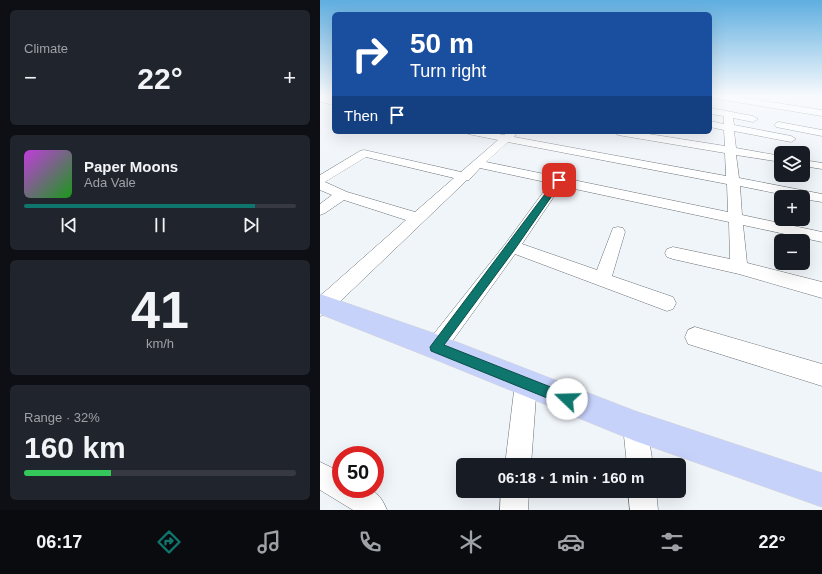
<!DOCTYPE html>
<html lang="en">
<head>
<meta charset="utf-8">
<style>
  :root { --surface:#171b24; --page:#20242c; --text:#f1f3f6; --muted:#9ea1a6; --line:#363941; --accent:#0f766e }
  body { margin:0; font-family:Arial,sans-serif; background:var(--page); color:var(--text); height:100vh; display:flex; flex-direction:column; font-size:15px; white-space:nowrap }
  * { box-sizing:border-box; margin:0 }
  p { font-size:13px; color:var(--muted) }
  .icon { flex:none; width:22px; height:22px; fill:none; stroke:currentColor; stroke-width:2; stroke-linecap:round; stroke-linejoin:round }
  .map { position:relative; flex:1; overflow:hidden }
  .sheet { display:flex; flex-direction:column; gap:10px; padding:10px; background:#0d0f14; width:320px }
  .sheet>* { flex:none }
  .top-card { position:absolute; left:12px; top:12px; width:380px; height:122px; border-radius:6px; box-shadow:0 4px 16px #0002; background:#1a4fa0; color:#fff; overflow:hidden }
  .fabs { position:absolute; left:454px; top:146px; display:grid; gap:8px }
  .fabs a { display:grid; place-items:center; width:36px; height:36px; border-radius:6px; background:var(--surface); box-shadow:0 4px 16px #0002; font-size:20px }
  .speed { position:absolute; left:12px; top:446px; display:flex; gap:8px; font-size:20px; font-weight:700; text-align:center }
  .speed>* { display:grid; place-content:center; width:52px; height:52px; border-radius:50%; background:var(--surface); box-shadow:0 4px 16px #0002; line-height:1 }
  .speed .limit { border:6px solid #d22; background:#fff; color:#111 }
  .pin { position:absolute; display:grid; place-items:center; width:34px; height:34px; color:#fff; margin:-17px; border-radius:8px; box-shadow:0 2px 6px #0006 }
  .me { position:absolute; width:44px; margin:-22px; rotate:291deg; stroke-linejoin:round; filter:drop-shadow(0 0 3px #0008) }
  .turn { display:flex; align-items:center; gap:14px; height:84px; padding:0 12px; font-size:18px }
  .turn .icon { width:52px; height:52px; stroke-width:2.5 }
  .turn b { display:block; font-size:28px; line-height:34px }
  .then { display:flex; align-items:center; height:38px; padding:0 12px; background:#0003; gap:8px; font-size:15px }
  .big { font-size:30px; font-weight:600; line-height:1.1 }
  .sheet .widget { flex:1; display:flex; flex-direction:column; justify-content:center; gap:6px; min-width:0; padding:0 14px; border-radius:6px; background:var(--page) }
  .sheet .dial { align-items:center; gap:0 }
  .dial b { font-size:52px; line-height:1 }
  .song { display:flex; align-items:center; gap:12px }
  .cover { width:48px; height:48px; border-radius:6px; background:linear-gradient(135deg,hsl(290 70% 55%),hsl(120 70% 35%)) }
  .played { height:4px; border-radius:2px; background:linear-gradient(90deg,var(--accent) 85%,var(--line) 85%) }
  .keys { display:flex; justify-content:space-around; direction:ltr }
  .heat { display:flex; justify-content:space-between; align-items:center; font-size:22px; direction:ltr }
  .charge { height:6px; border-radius:3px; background:linear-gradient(90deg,#34c759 32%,var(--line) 0) }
  .trip { position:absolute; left:136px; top:458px; width:230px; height:40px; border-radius:6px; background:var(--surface); box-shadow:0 4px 16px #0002; font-weight:600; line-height:40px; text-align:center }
  .menu { display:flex; height:64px; justify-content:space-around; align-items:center; background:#090b0e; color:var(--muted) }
  .menu .icon { width:28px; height:28px }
  .menu .on { color:var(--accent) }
  .menu b { font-size:18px; color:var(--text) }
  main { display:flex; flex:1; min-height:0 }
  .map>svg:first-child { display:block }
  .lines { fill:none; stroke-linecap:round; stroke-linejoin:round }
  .minor-casing { stroke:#6b7074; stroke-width:1 }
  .major-casing { stroke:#d0d0d1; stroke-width:1 }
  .minor { fill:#fff; fill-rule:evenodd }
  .major { fill:#c7d2fb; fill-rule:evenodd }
  .route { fill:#0f766e; stroke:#0a4d48 }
</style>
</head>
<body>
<main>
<section class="sheet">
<div class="widget"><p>Climate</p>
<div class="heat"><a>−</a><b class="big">22°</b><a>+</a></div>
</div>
<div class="widget">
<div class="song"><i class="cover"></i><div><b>Paper Moons</b><p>Ada Vale</p></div></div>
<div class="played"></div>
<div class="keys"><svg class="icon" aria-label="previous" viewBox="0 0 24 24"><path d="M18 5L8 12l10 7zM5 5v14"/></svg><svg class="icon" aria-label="pause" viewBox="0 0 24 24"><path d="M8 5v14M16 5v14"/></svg><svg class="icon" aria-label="next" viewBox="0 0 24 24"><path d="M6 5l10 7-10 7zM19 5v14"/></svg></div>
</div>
<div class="widget dial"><b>41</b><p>km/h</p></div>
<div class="widget"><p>Range · 32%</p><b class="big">160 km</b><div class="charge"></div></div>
</section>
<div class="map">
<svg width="502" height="510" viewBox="0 0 502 510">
  <rect width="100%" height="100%" fill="#f0f5fa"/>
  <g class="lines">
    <g class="minor-casing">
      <path id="minor" d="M0,96L14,99V105L0,102Z
        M390,96H411L502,110V116L392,98Z
        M390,108L433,116L438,119L433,122L413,118L414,125L471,136L476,139L471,142L414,131L416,148L461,156V162L416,155L419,178L502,194V202L483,199V197H475L420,186L422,215L502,232V242L423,225L427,263L502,282V298L419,274L353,259L347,257L345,253L347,249L353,247L410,259L409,222L241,186L202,244L277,270L293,228L298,227L303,228L305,232L292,276L353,297L356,303L353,309L347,311L195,254L123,354L116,357L109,354L106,347L109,340L186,243L230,183L160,168L149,180H147L7,314L0,316V296L86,220L24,200L5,213L0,215V204L12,195L0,190V175L40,151L44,150L141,172L178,140L148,134L147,132H168L184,135L187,132H195L196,134L194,137L406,176L405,153L298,135L293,132H316L405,146L404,130L390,127V121L404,124V116L390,114ZM188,142L407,184L408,212L166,162ZM46,157L134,178L95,212L27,192L5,182Z
        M459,122L502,130V136L456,127L454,125L456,123Z
        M483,160L502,163V169L483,166Z
        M375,327L502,364V386L368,344L365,337L368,330Z
        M206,372L214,375L217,383L211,465H185L195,383L198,375Z
        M315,414L324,417L327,426L333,465H307L303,426L306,417Z
        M0,462L21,472V489C45,489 57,485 67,510H33L0,490Z
        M181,491H209L208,510H180Z
        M308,491H336L338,510H310Z"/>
    </g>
    <g class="major-casing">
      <path id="major" d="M0,294L116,334L315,411L502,473V507L315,441L114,359L0,314Z"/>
    </g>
    <use href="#minor" class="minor"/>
    <use href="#major" class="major"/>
  </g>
  <linearGradient id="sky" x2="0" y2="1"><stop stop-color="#5faee0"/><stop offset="0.57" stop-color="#f8fafd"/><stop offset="1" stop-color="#f8fafd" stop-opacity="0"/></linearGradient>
  <rect width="502" height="168" fill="url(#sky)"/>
  <path class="route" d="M237,178L243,180L195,249L124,345L251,395L253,399L251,404L247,406L111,351L110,347Z"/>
</svg>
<div class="fabs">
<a><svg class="icon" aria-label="layers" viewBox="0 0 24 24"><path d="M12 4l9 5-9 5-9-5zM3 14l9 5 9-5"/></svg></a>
<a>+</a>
<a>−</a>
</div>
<div class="speed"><div class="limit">50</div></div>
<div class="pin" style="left:239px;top:180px;background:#d93025"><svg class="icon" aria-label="arrive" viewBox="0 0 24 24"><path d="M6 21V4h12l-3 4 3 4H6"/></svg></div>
<svg class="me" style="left:247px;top:399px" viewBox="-20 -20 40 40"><circle r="19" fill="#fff"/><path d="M0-13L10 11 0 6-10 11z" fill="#0f766e"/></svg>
<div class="trip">06:18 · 1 min · 160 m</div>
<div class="top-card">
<div class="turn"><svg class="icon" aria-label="right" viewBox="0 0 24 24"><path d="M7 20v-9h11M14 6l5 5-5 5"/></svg><div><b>50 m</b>Turn right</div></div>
<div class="then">Then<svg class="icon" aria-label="arrive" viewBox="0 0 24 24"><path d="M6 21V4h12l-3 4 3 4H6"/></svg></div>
</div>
</div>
</main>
<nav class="menu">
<b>06:17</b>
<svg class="icon on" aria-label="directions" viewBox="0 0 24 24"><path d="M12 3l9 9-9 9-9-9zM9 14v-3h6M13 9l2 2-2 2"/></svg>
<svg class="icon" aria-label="music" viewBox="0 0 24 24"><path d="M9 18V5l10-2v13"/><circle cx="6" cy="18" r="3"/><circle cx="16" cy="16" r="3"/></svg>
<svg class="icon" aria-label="phone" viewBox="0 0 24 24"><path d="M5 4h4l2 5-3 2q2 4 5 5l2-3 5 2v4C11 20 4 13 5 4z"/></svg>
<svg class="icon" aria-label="climate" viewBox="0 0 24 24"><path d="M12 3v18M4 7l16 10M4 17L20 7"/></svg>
<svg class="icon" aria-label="car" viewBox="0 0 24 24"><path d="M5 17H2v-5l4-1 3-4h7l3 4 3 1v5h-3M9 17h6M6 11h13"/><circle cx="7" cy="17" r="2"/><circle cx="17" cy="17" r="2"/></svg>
<svg class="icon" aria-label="filters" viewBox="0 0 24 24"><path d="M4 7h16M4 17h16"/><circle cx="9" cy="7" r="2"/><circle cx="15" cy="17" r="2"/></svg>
<b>22°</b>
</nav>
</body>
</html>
